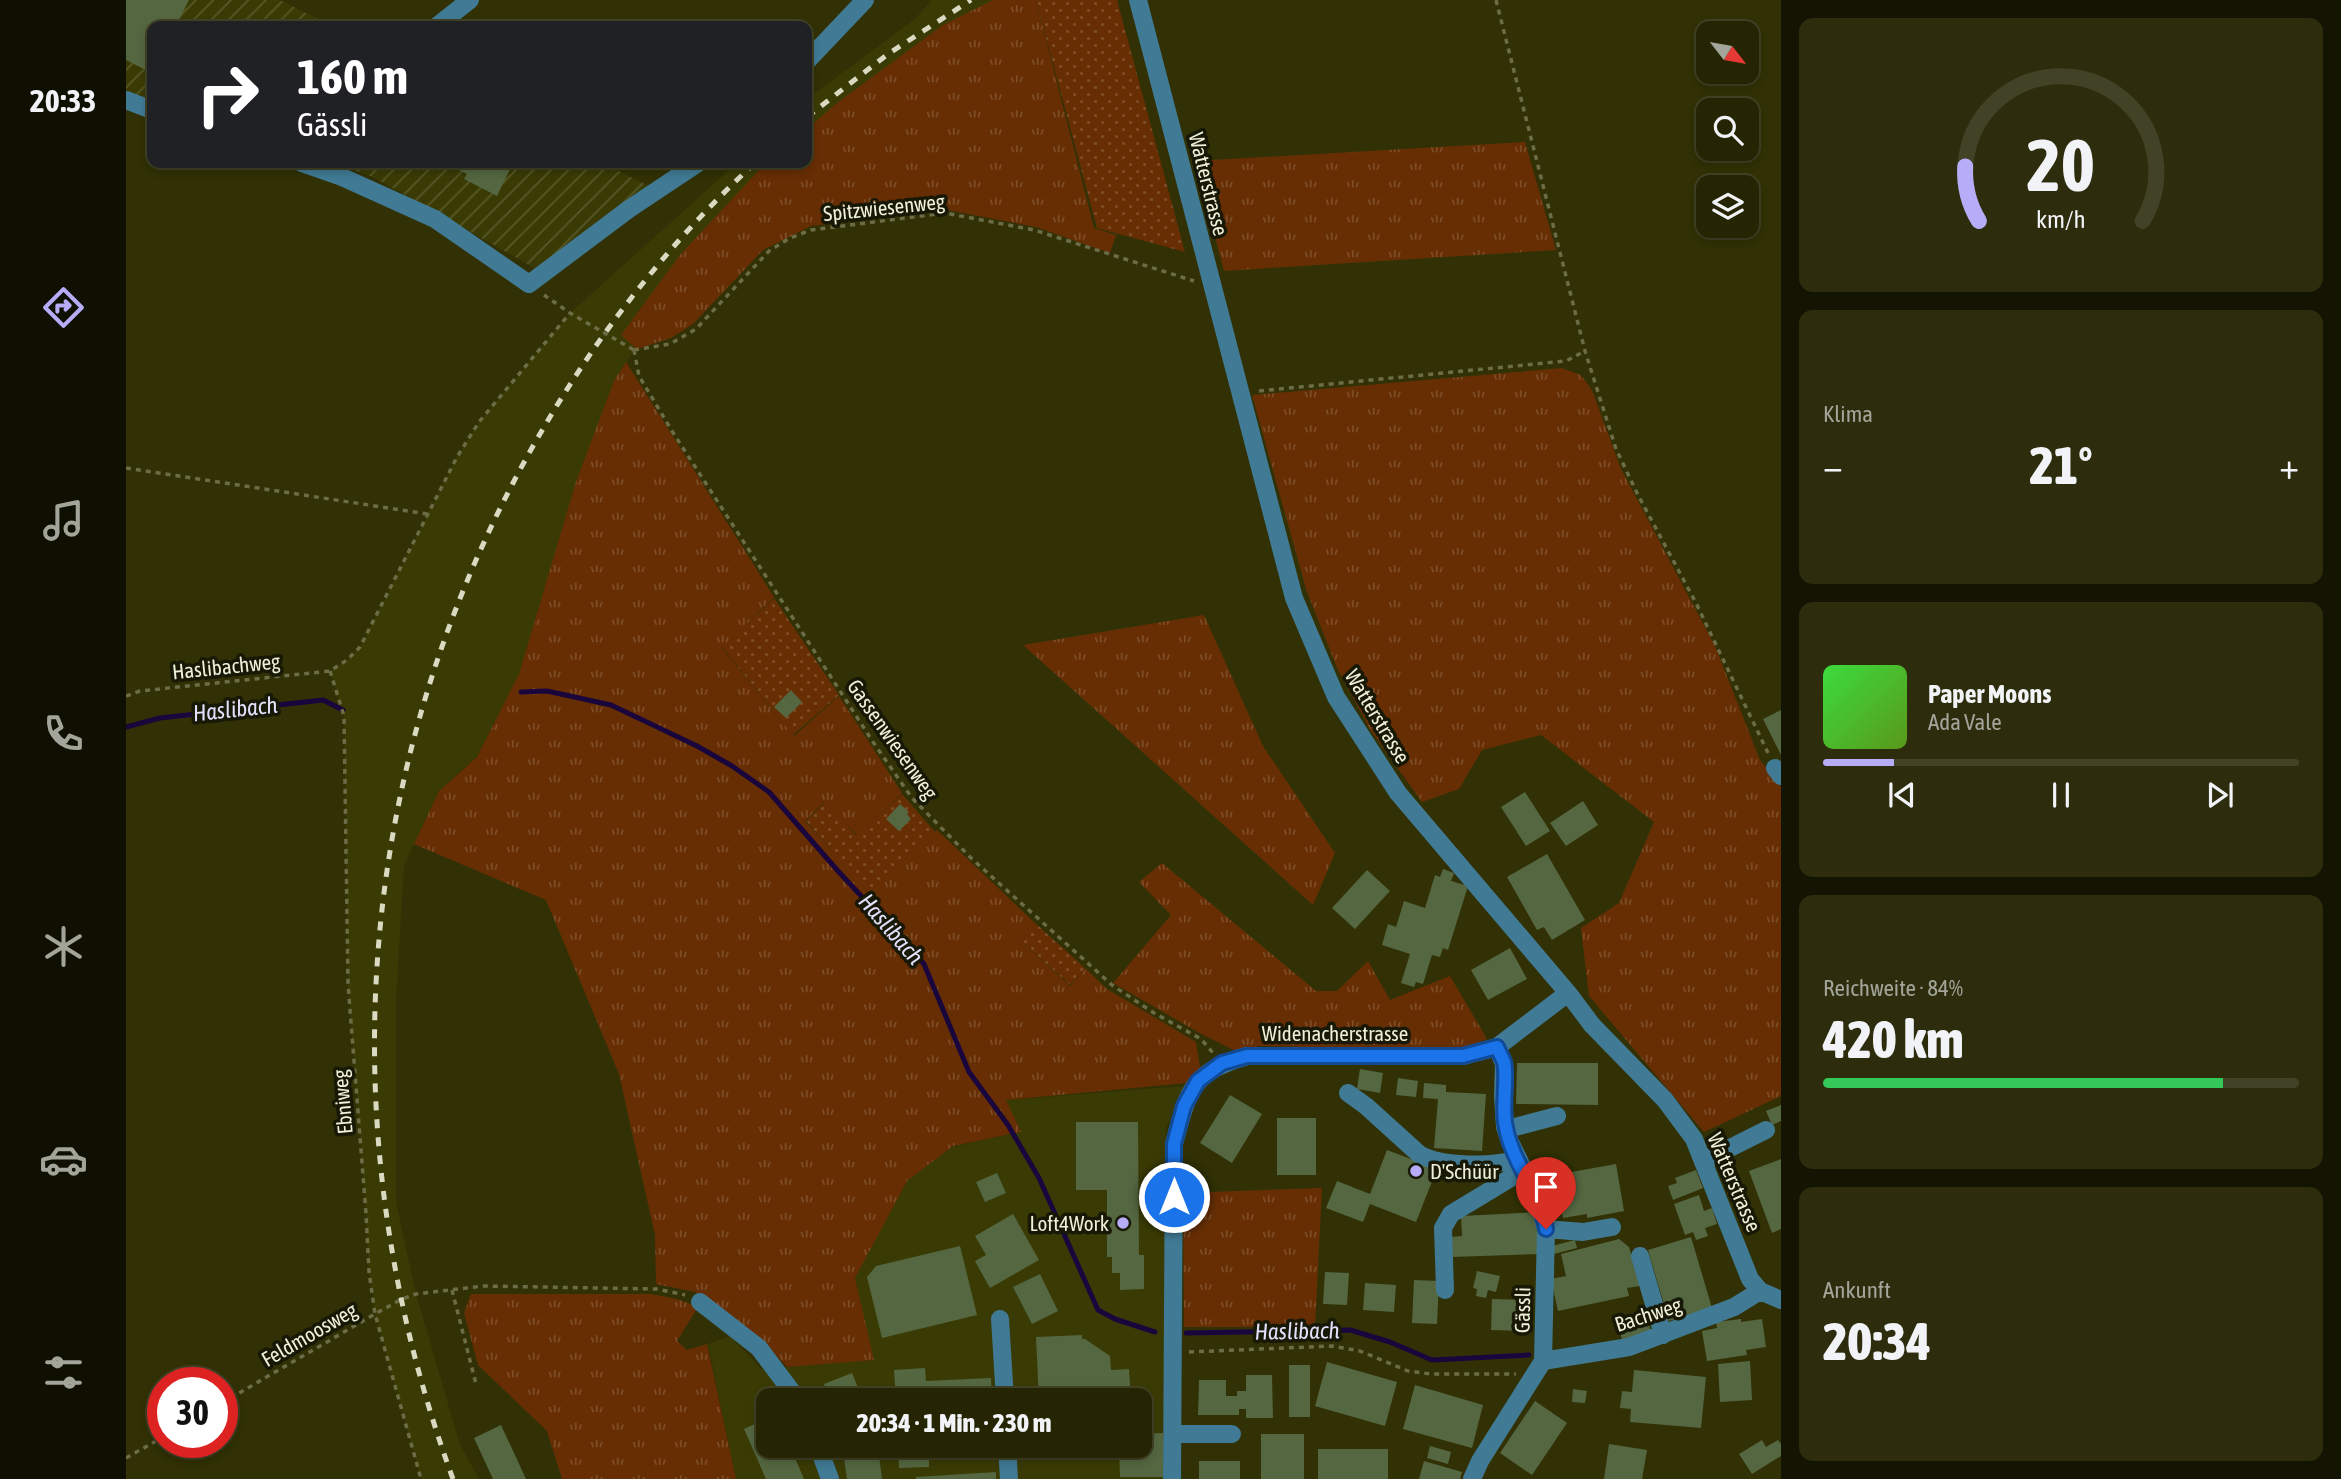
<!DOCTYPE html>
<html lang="de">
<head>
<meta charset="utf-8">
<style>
  :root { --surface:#252504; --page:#2d2d0e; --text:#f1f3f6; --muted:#a3a59a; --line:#424226; --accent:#b6acf8 }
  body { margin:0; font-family:"Asap Condensed",sans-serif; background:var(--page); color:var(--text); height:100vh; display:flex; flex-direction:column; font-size:26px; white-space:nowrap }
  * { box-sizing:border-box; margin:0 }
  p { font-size:23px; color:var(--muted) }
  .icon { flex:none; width:38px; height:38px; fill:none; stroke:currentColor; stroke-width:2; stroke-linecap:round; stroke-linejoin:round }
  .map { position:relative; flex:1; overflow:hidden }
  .sheet { display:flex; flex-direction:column; gap:18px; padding:18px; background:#141402; width:560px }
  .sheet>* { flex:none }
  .hud { position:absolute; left:21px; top:21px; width:665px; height:147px; border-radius:14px; box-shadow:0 4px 10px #0003,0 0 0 2px var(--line); background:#202124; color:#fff; overflow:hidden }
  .needle { width:46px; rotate:121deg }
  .buttons { position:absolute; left:1570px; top:21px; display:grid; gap:14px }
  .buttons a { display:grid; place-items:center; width:63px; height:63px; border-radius:14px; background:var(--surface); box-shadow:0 4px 10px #0003,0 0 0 2px var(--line); font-size:35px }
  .speed { position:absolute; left:21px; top:1367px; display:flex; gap:14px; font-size:35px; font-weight:700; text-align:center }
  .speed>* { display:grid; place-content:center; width:91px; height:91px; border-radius:50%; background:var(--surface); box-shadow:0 4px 10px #0003,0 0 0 2px var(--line); line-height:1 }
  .speed .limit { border:10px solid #d22; background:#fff; color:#111 }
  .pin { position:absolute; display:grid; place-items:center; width:60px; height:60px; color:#fff; margin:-72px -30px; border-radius:50% 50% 50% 0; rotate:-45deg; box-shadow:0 0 7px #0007 }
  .pin .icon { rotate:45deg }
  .me { position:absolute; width:77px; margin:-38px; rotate:0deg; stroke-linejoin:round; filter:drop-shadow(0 0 5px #0008) }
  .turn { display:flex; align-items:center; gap:24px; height:147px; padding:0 35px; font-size:32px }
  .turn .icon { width:91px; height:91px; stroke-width:2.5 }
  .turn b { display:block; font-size:49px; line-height:60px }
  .big { font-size:52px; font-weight:800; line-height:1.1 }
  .sheet .widget { flex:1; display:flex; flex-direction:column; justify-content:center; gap:10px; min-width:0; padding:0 24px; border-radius:14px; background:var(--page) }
  .sheet .dial { align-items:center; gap:0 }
  .dial svg { height:182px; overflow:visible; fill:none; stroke:var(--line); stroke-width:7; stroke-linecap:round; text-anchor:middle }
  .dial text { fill:var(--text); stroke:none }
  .song { display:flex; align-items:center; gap:21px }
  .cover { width:84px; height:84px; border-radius:10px; background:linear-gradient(135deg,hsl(120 70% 55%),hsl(90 70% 35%)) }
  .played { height:7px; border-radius:4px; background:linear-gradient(90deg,var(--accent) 15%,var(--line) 15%) }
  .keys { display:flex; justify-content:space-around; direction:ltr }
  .heat { display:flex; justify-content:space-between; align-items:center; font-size:38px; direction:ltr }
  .charge { height:10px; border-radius:5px; background:linear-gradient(90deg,#34c759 84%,var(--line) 0) }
  .trip { position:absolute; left:630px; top:1388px; width:396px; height:70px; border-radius:14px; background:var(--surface); box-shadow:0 4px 10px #0003,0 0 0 2px var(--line); font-weight:800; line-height:70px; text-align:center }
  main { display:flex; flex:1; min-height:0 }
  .menu { display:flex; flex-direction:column; width:126px; justify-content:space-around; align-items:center; background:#0f0f02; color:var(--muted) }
  .menu .icon { width:49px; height:49px }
  .menu .selected { color:var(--accent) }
  .menu b { font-size:32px; color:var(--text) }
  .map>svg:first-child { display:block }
  .built { fill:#3a3b04; fill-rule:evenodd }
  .industrial { fill:url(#industrial-furrows) }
  .grass { fill:url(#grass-tufts) }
  .park { fill:url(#park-dots) }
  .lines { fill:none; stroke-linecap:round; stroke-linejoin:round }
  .stream { stroke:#18063d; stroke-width:5 }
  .building { fill:#546741 }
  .path { stroke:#6c6c47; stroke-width:3.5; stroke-dasharray:5 5; stroke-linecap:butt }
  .minor { stroke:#407a94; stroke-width:18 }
  .rail { stroke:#d9dac1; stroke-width:5; stroke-dasharray:9 9; stroke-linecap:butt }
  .route-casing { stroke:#114b97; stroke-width:18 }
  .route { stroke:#1a73e8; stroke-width:12 }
  .poi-dot { fill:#b6acf8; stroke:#181807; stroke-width:2.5 }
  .labels { text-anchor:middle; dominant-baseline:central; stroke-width:7; stroke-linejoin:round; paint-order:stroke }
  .street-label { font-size:21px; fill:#eff0d9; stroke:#181807 }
  .poi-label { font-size:21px; fill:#eff0d9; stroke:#181807; text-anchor:start }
  .water-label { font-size:23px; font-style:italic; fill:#e3e1fd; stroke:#181807 }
</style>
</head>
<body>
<main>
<nav class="menu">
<b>20:33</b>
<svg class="icon selected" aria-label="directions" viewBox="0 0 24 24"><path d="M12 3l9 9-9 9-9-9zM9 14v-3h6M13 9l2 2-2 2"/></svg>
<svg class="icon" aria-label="music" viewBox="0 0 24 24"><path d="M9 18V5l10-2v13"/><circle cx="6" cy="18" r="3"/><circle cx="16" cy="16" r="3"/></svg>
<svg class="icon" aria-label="phone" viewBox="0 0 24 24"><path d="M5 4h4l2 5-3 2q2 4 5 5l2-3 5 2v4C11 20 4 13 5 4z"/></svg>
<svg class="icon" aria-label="climate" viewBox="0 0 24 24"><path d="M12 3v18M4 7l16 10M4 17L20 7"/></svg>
<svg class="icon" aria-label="car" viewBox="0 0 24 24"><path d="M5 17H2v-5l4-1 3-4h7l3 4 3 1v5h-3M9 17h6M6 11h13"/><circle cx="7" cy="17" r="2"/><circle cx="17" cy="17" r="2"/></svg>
<svg class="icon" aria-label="filters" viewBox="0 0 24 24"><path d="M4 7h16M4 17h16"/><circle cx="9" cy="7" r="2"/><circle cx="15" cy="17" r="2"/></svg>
</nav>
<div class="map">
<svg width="1655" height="1479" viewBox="0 0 1655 1479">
  <defs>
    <pattern id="industrial-furrows" width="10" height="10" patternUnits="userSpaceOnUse" patternTransform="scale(1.75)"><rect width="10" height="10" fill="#3a3b04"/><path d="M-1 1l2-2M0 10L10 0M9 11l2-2" fill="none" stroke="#575828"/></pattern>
    <pattern id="grass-tufts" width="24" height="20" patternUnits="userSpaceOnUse" patternTransform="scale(1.75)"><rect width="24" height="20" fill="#672e04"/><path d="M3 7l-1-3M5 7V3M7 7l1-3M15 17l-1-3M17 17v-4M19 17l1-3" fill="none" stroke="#7d4d28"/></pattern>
    <pattern id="park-dots" width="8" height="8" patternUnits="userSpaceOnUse" patternTransform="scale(1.75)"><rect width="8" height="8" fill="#672e04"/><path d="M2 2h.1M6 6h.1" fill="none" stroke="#7d4d28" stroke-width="1.8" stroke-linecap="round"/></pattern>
  </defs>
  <rect width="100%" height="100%" fill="#313105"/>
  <path class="built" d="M806,0H874L681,135V99L789,19Z
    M611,163H649L549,300L508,350L488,382L451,481L393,674L351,756L313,791L278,865L270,999V1202L290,1294L334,1445L353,1479H295L249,1314L243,1272L240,1214L222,984L218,716L204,671L221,660L234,647L331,457L353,422L444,313Z
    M1059,1086L1040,1128L1039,1479H610L582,1344L604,1336L635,1369L747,1360L729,1278L781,1181L826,1147L895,1132L880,1100ZM642,1400H1013V1446H642Z"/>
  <path class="industrial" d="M0,0H154L206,26H26V101L0,91Z
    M206,163H477L523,186L412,270L247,177Z"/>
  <path class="grass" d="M867,0H910L968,228L990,235L984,253L910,227L821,210L685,226L637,250L567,324L545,338L511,349L495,335L554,255L634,169L641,163H681V129L711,103L817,25Z
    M1399,142L1430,250L1098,271L1069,161Z
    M500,362L648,597L596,648L668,736L713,696L776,793L731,835L699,801L679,821L744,890L811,830L908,922L893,939L944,986L960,969L981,989L1070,1042L1074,1067L1061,1083L880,1100L895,1132L827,1146L781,1181L729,1278L748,1360L661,1367L637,1341L569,1292L530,1284L529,1235L493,1074L420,900L288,844L313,791L351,757L393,674L450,482L488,381Z
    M1436,368L1455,375L1466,390L1495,469L1589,646L1634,760L1655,787V1096L1578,1132L1463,996L1455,928L1493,903L1528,822L1415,735L1356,750L1333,789L1296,802L1245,731L1211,668L1180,589L1126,395Z
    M1078,615L1137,746L1209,853L1187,905L897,645Z
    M1036,863L1190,991H1211L1242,961L1264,1000L1324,976L1361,1039L1333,1050L1133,1046L1112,1052L1077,1035L987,983L1045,915L1013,882Z
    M1196,1188L1189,1327H1058L1057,1193Z
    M345,1294H525L551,1299L572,1307L551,1341L561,1350L581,1344L610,1479H436L421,1431L352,1365L338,1313Z"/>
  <path class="park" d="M910,0H991L1059,252L971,228Z
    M648,598L713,695L667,735L596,647Z
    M776,794L809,832L744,892L680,821L700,801L730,835Z
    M908,922L960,969L944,985L893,939Z"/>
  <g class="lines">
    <path class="stream" d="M395,692L421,691L485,705L571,746L606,766L643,792L712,871L798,964L843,1072L882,1125L913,1178L972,1310L989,1319L1029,1332
      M0,727L34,718L197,700L217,710
      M1060,1333L1224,1330L1264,1342L1306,1360L1403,1355"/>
  </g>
  <path class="building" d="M0,0H63L50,26H26V73L0,60Z
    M319,163H387L371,196L338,179L341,174Z
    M665,690L676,702L660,718L648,707Z
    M1655,710V755L1637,719Z
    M1399,792L1424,831L1400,846L1375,807Z
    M1457,801L1472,825L1440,846L1424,823Z
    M774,804L783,812L781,814L785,819L773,831L760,819Z
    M1421,854L1459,920L1426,940L1418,927L1411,930L1381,877Z
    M1317,869L1328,873L1325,881L1342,886L1322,950L1317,948L1314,957L1306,955L1297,984L1290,982L1288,987L1275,983L1284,954L1256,945L1262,924L1270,927L1278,901L1299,908L1309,875L1314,877Z
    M1241,870L1264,891L1229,929L1206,908Z
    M1384,948L1401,979L1362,1000L1345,970Z
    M1391,1063H1472V1105L1390,1104Z
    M1234,1069L1257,1073L1254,1093L1231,1089Z
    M1272,1078L1292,1081L1290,1097L1270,1095Z
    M1298,1083L1320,1085V1092L1360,1094L1356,1151L1308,1148L1312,1099L1297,1098Z
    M1104,1095L1136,1114L1106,1163L1074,1143Z
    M1655,1105V1121L1646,1125L1640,1111Z
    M1151,1118H1190V1175H1151Z
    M950,1122H1012L1013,1255H1018V1289L994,1290V1273H986V1257H981V1190H950Z
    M1261,1150L1311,1169L1290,1222L1244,1204L1237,1222L1200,1208L1211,1181L1244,1194Z
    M1655,1159V1229L1646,1233L1623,1171Z
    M1490,1164L1498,1211L1461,1218V1214L1437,1218L1429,1175Z
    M1570,1170L1577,1188L1547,1200L1542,1186L1551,1183L1549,1178Z
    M871,1173L880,1193L859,1202L850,1182Z
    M1573,1195L1578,1211L1586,1208L1591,1224L1579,1228L1582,1236L1570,1240L1567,1232L1559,1235L1548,1204Z
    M1413,1212L1415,1254L1325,1257L1324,1237L1336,1236L1335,1216Z
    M887,1214L913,1260L864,1288L849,1261L860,1255L849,1236Z
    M1565,1237L1586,1308L1543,1321L1522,1250Z
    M1493,1239L1503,1247L1514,1286L1501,1288L1503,1296L1432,1311L1425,1279L1440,1276L1435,1254Z
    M1449,1240L1451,1248L1428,1254L1426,1246Z
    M834,1246L851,1315L756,1338L741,1277L750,1266Z
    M1351,1271L1374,1276L1370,1292L1362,1290L1360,1298L1350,1296L1351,1289L1347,1288Z
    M1199,1272L1223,1273L1221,1305L1197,1304Z
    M914,1274L932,1311L906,1324L887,1287Z
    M1288,1280L1313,1281L1311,1324L1286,1323Z
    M1239,1283L1270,1285L1268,1312L1237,1310Z
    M1366,1299L1400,1300L1399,1331L1365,1330Z
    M1517,1310L1525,1331L1497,1341L1489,1322Z
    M1615,1319V1322L1636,1319L1640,1347L1620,1350L1621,1355L1581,1361L1576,1331L1591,1328L1590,1322Z
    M956,1335V1339H959L984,1356L985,1370L1003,1369L1005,1400H913L910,1337Z
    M1624,1361L1626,1400L1594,1402L1592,1364Z
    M1201,1362L1271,1382L1259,1426L1189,1406Z
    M1163,1365H1184V1417H1163Z
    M799,1368L800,1381L865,1378L866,1400H770L768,1370Z
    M1508,1370L1580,1377L1575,1428L1504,1422L1505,1409L1494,1408L1496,1391L1506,1392Z
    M726,1373L737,1400H704L698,1384Z
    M1120,1375H1146L1147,1418H1120V1409H1113V1415H1072L1073,1380H1100V1396H1111V1391H1120Z
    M1289,1385L1357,1405L1346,1448L1277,1429Z
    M1447,1389L1461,1391L1459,1403L1446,1402Z
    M1409,1401L1441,1423L1406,1475L1374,1453Z
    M642,1418V1446H664L678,1479H640L618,1429Z
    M375,1425L400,1479H367L348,1438Z
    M1037,1433V1477H994L993,1446H1013V1434Z
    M1135,1434H1178V1479H1135Z
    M1636,1440L1640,1447L1652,1440L1655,1444V1456L1626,1474L1613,1454Z
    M1483,1444L1521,1450L1516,1479H1478Z
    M772,1446H869V1455L803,1458V1467L773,1468Z
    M1304,1446L1325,1452L1322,1464L1301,1458Z
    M752,1448L756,1479H721L717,1452Z
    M1192,1449H1262V1479H1192Z
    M1073,1461H1114V1479H1073Z
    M1298,1461L1336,1472L1334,1479H1293Z
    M870,1472V1479H790V1477Z"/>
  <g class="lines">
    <path class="path" d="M1370,0L1459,351L1490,449L1512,495L1570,603L1642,753
      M418,295L444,313L508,350
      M508,350L513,376L546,431L747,742L786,798L845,858L986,985L1028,1013L1075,1039L1087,1053
      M508,350L544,344L570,329L643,251L664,238L685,230L819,213L908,230L1068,281
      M1133,391L1440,361L1459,351
      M0,468L302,514
      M204,671L218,716L222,984L240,1214L243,1272L249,1314L295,1479
      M0,696L14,691L204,671L221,660L234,647L331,457L353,422L444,313
      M326,1290L350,1384
      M1063,1352L1206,1346L1234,1351L1282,1371L1305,1374H1390
      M96,1403L249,1314L274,1300L290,1294L357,1286L531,1289L559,1295
      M0,1458L37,1437"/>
    <path class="minor" d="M1012,0L1168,598L1210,697L1272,793L1442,993L1466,1025L1539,1100L1568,1139L1624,1279L1634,1291L1655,1300
      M311,26L344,0
      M681,61L739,0
      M0,100L26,110
      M176,163L216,177L309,219L403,284L503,209L572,163
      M1649,768L1655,776
      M1222,1093L1240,1106L1293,1154C1316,1167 1367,1167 1391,1159
      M1379,1127H1389L1431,1116
      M1578,1161L1640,1130
      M1420,1229L1457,1232L1486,1227
      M1514,1256L1537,1335
      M1319,1290L1317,1228L1325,1214L1398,1170
      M574,1302L633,1348L672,1400
      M874,1319L879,1400
      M1417,1361L1503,1347L1608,1307L1634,1291
      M1047,1434H1106
      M692,1446L704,1479
      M881,1446L883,1479
      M1046,1479L1048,1144C1062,1091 1065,1072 1121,1056H1337L1371,1047L1442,993
      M1346,1479L1354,1461L1417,1361L1420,1229L1410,1195L1384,1142L1379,1127L1377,1096L1378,1064L1371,1047"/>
    <path class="rail" d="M681,117L762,54L845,0
      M327,1479C206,1149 224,795 387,483C449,364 530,254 629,163"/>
  </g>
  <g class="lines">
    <g class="route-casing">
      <path id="route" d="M1048,1197V1144L1058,1106L1072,1081L1096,1063L1121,1056H1337L1371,1047C1373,1052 1376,1057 1378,1062C1382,1078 1375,1107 1380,1128C1387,1164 1414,1192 1420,1229"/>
    </g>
    <use href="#route" class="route"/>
  </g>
  <g class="poi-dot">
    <circle cx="1290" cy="1171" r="7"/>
    <circle cx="997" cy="1223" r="7"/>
  </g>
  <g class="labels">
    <g class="street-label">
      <text transform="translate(1083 184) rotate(76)">Watterstrasse</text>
      <text transform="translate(758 207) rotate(-6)">Spitzwiesenweg</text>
      <text transform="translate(100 666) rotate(-6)">Haslibachweg</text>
      <text transform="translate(1252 716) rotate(59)">Watterstrasse</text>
      <text transform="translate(767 739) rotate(55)">Gassenwiesenweg</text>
      <text x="1209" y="1033">Widenacherstrasse</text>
      <text transform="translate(216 1102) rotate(-95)">Ebniweg</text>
      <text transform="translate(1609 1182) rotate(67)">Watterstrasse</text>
      <text transform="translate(1396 1310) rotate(-89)">Gässli</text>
      <text transform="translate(1522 1314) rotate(-18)">Bachweg</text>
      <text transform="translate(183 1334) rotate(-30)">Feldmoosweg</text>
    </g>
    <g class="poi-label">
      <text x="1304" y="1171">D'Schüür</text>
      <text x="983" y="1223" text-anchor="end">Loft4Work</text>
    </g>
    <g class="water-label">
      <text transform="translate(109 709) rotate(-6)">Haslibach</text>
      <text transform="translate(765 929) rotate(49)">Haslibach</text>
      <text transform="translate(1171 1331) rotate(-1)">Haslibach</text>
    </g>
  </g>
</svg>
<div class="buttons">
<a><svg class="needle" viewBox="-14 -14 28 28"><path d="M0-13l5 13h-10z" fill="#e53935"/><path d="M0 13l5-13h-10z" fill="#a3a59a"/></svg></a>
<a><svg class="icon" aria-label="search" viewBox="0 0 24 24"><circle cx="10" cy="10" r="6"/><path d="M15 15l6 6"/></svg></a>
<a><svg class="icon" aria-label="layers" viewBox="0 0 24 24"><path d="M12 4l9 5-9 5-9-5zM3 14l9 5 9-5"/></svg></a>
</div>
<div class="speed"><div class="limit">30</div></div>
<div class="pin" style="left:1420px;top:1229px;background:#d93025"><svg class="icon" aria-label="arrive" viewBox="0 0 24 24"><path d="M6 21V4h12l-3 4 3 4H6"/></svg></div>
<svg class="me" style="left:1048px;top:1197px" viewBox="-20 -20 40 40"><circle r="17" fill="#1a73e8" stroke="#fff" stroke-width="3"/><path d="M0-11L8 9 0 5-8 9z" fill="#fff"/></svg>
<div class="trip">20:34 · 1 Min. · 230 m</div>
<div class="hud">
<div class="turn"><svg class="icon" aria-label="right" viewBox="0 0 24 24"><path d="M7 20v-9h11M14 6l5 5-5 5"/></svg><div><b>160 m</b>Gässli</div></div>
</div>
</div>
<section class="sheet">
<div class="widget dial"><svg viewBox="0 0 100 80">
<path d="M14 69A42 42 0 1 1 86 69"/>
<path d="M14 69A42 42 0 0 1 8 45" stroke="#b6acf8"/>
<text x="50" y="56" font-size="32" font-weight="700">20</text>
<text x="50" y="72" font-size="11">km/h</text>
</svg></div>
<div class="widget"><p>Klima</p>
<div class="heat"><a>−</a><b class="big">21°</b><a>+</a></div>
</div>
<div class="widget">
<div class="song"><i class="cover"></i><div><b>Paper Moons</b><p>Ada Vale</p></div></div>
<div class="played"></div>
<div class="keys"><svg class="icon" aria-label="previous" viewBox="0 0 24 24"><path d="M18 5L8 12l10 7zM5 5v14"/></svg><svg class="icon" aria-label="pause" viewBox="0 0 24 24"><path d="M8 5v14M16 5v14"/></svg><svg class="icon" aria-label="next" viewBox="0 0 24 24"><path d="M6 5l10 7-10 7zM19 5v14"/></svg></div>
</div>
<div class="widget"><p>Reichweite · 84%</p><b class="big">420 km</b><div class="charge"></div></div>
<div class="widget"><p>Ankunft</p><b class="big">20:34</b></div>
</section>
</main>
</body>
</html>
